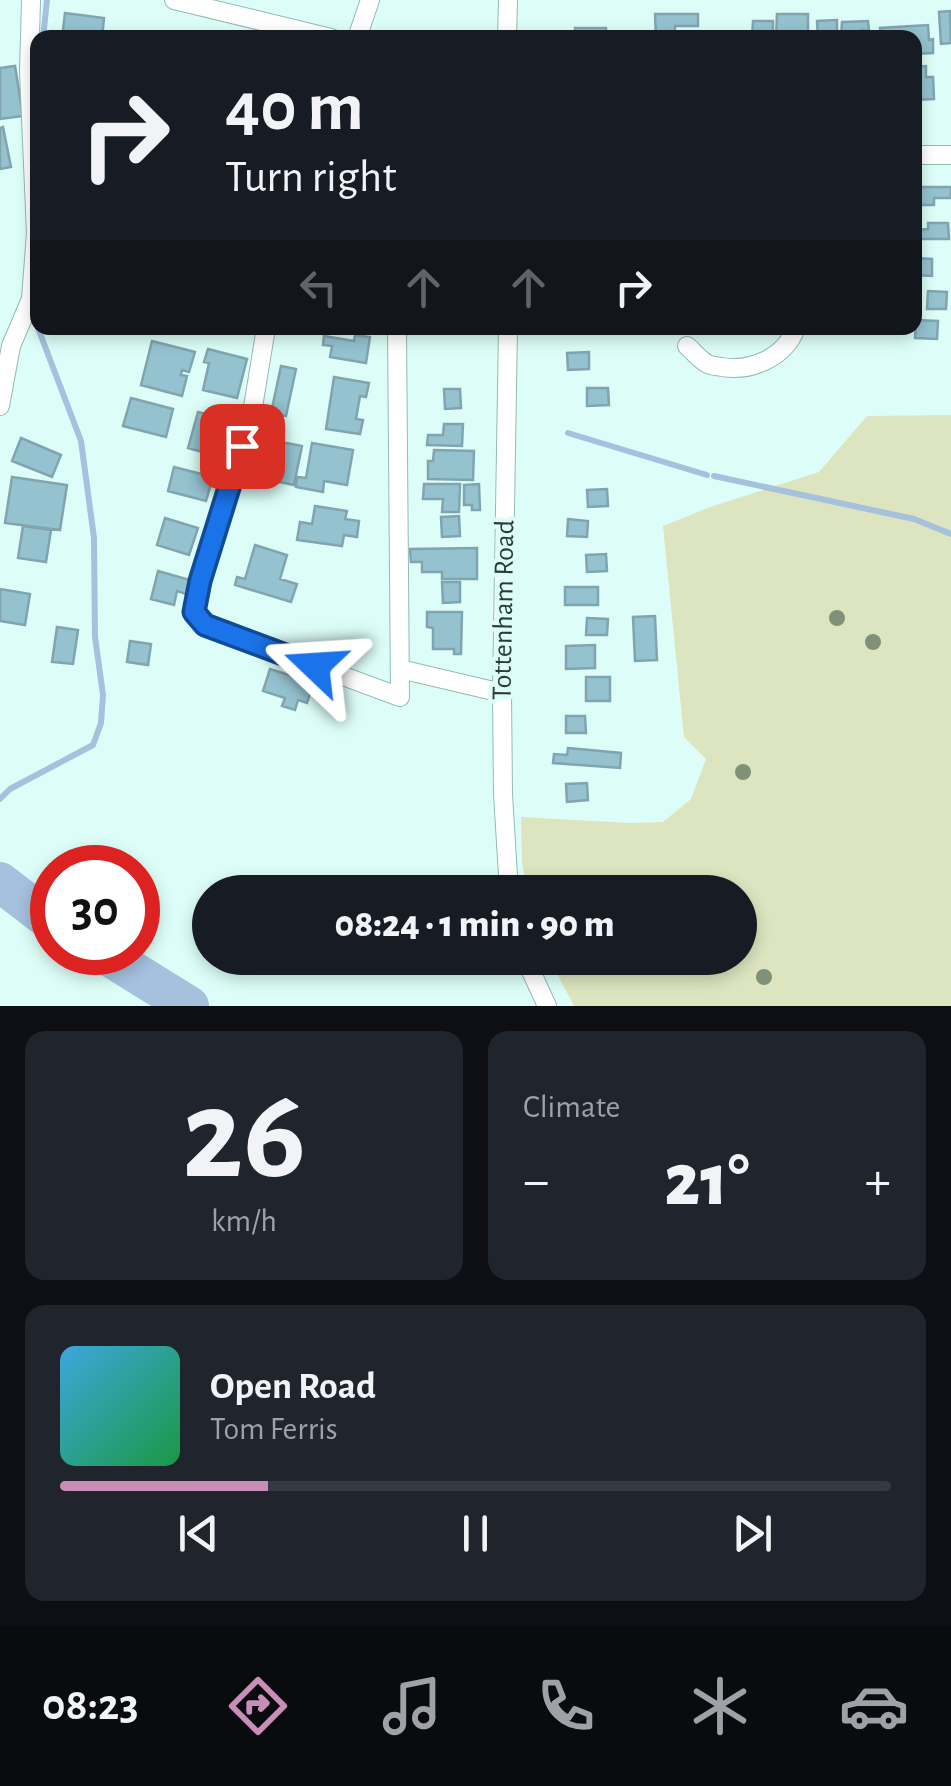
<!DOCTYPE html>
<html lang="en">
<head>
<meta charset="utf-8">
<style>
  :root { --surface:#171b24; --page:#20242c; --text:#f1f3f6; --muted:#9ea1a6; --line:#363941; --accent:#c88eb7 }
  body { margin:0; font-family:"Alegreya Sans",sans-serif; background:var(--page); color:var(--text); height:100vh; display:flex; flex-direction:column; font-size:38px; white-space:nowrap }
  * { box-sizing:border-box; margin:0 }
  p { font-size:32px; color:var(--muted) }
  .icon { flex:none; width:55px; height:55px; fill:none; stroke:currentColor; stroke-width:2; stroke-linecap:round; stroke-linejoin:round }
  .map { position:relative; height:1006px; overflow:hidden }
  .drawer { display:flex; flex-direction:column; gap:25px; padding:25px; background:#0d0f14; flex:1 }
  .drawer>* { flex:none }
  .banner { position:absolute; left:30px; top:30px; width:892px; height:305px; border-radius:20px; box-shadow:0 5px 15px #0003; background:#171b24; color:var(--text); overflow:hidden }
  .speed { position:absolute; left:30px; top:845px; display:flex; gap:20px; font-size:50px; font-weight:700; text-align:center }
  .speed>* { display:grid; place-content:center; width:130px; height:130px; border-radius:50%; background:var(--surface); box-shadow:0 5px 15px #0003; line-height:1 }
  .speed .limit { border:15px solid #d22; background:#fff; color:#111 }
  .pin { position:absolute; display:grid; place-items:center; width:85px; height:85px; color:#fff; margin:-42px; border-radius:20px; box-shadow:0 5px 15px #0006 }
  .me { position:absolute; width:110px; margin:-55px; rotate:290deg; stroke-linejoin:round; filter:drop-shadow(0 0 8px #0008) }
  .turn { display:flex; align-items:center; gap:35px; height:210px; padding:0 30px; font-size:45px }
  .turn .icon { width:130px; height:130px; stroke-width:2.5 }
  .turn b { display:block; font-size:70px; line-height:85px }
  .lanes { display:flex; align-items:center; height:95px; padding:0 30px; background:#0003; justify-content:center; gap:50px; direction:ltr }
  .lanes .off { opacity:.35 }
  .big { font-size:75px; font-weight:800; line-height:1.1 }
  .drawer .card { flex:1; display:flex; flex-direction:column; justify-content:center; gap:15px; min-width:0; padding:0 35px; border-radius:20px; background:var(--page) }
  .drawer .dial { align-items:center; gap:0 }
  .dial b { font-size:130px; line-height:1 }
  .song { display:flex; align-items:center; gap:30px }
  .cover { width:120px; height:120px; border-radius:15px; background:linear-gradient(135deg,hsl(200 70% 55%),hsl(140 70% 35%)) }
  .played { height:10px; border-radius:5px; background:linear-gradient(90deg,var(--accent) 25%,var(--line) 25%) }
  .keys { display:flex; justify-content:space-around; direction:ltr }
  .heat { display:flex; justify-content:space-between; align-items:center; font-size:55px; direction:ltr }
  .drawer .tiles { flex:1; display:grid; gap:25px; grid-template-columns:1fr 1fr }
  .card:last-child { grid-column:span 2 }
  .trip { position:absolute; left:192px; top:875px; width:565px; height:100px; border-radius:50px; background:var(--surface); box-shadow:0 5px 15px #0003; font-weight:800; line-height:100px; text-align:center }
  .tab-bar { display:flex; height:160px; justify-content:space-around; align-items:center; background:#090b0e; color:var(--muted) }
  .tab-bar .icon { width:70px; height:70px }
  .tab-bar .current { color:var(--accent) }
  .tab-bar b { font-size:45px; color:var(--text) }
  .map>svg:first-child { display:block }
  .green { fill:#dce5bf }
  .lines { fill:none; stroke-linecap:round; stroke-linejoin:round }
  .stream { stroke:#a5c1de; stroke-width:6 }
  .river { stroke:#a5c1de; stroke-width:40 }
  .building { fill:#94c2cf; stroke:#80a5af; stroke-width:2.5 }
  .minor-casing { stroke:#93bab3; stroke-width:20 }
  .minor { stroke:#fff; stroke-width:18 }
  .tree { fill:#7f9277 }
  .route-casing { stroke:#114b97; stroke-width:25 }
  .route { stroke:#1a73e8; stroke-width:18 }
  .labels { text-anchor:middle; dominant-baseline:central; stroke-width:9; stroke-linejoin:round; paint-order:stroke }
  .street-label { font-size:28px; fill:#2b3b38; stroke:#ddfef8 }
</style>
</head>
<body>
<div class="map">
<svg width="951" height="1006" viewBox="0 0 951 1006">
  <rect width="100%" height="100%" fill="#ddfef8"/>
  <path class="green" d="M951,415V1006H574L549,958H740V892H528L522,863L521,817L630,823L663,822L691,799L706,759L684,737L663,526L710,507L819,472L867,416Z"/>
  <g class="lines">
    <path class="stream" d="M43,38L47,0
      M568,433L707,475
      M714,476L914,519L951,534
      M0,799L10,789L93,745L101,723L103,695L95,637L94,538L81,441L38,328"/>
    <path class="river" d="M0,882L52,922
      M102,952L189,1006"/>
  </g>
  <path class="building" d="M950,11L951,43L941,44L939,12Z
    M65,13L104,18L102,38H62Z
    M655,14H698V26H675V38H656Z
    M777,14H808V38H776Z
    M837,20V37L818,38L817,21Z
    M753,21H773V38H752Z
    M868,21L869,31L862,30V38H841L842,22Z
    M928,25L929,40L933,39V53L915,54V38H881L880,28Z
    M575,28H606V38H575Z
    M15,66L23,116L0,119V68Z
    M926,66V77H933L934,99L915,100V67Z
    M3,127L11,167L0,169V128Z
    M915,187H951V198H934V205H915Z
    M928,223H948L949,239H917L918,230L928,229Z
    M915,258L932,259V276L915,275Z
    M928,291L947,292L946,309H927Z
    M916,320L938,321L937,339L915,338Z
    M355,335L370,337L366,363L330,357L332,346L323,345L324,336L354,341Z
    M152,341L195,352L189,372L182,370L181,375L187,376L182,396L141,385Z
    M208,349L247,359L237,398L203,390L209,363L204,362Z
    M589,352V369L568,370L567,353Z
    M281,366L296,369L286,416L271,413Z
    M334,377L369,383L366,397L360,396L356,419L363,420L360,434L326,429Z
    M587,388H608L609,405L587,406Z
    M444,389H460L461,408L445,409Z
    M131,398L173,409L166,437L123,426Z
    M198,412L231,420L221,457L188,448Z
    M444,424H463L462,446L427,445L428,435H443Z
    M257,427L270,432L262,456L248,452Z
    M21,438L61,455L52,477L12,461Z
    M271,440L302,446L294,485L255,477L257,468L265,470Z
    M312,443L353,450L347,485L324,481L323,492L296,487L297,477L306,478Z
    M434,450L474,451L473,480L428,479V461H433Z
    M174,467L213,477L206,501L168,491Z
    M12,477L67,485L60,530L5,523Z
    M424,484H460L459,512H442L443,499H423Z
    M479,484L480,510H472V505H464V485Z
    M607,489L608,506L588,507L587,490Z
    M315,506L347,511L345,519L359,521L357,537L344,535L342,546L297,540L300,522L312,524Z
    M459,516L460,536L442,537L441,517Z
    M165,518L198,528L189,555L157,545Z
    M568,519L588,521L587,537L567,536Z
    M23,526L51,530L46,562L18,558Z
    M255,545L287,555L280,579L297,584L291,602L235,585L237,577L245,579Z
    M477,548V579H442V572H422V562H411L410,549Z
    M606,554L607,571L587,572L586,555Z
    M158,571L190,580L186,594L177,591L174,605L151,599Z
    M442,582H460V602L443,603Z
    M565,587H598V605H565Z
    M0,589L30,594L25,625L0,621Z
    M427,612H462L461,654H454V649H433V628L427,627Z
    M655,616L657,660L635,661L633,617Z
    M587,618L608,619L607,635H586Z
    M57,627L78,630L73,664L52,662Z
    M130,641L151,644L148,665L127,662Z
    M595,645V668L566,669V646Z
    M270,669L292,676L295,669L309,674L306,685L312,687L307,703L298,700L295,710L282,706L285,698L263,691Z
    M586,677H610V701H586Z
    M320,680L339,687L334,703L314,695Z
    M566,716H585L586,733H566Z
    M568,748L621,753L620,768L553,763L554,754L567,755Z
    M587,783L588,800L567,802L566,784Z"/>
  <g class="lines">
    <g class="minor-casing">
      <path id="minor" d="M174,0L331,38
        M357,38L370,0
        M507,38L508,0
        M915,155H951
        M266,328L252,413L200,581L194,612L205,625L400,697L397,328
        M508,328L502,693L503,794L509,892
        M687,346C693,351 699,359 706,363C710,366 717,366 722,367C752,372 785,357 796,328
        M0,406L11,346L31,299L36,233L29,72L31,0
        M400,669L502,693
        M525,958L547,1006"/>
    </g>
    <use href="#minor" class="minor"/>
  </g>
  <g class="tree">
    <circle cx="837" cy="618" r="8"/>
    <circle cx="873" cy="642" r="8"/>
    <circle cx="743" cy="772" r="8"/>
    <circle cx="764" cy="977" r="8"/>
  </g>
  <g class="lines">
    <g class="route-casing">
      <path id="route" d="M242,446L200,581L194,612L205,625L315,666"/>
    </g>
    <use href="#route" class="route"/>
  </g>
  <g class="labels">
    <g class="street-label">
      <text transform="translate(504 610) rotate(-89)">Tottenham Road</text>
    </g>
  </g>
</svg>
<div class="speed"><div class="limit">30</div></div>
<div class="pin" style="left:242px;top:446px;background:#d93025"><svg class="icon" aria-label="arrive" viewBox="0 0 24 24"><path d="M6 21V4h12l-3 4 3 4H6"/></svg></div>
<svg class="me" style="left:315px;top:666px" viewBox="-20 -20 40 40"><path d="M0-17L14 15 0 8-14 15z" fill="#1a73e8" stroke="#fff" stroke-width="4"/></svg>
<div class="trip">08:24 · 1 min · 90 m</div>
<div class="banner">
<div class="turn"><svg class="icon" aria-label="right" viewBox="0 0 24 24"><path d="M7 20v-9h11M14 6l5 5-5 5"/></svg><div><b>40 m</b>Turn right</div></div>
<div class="lanes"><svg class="icon off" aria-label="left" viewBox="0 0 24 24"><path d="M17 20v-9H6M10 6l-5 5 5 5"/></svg><svg class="icon off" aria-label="ahead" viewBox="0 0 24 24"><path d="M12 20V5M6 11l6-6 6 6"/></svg><svg class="icon off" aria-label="ahead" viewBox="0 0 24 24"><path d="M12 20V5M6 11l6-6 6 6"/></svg><svg class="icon" aria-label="right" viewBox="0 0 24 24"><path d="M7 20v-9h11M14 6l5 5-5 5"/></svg></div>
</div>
</div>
<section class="drawer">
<div class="tiles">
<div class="card dial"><b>26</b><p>km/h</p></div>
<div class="card"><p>Climate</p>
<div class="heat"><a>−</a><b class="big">21°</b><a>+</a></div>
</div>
<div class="card">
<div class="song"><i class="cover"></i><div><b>Open Road</b><p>Tom Ferris</p></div></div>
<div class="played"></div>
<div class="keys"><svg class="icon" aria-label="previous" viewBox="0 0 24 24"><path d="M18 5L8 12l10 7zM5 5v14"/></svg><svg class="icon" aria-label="pause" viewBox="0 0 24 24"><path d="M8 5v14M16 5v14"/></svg><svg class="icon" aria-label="next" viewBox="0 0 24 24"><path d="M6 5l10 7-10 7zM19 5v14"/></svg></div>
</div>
</div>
</section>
<nav class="tab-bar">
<b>08:23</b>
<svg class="icon current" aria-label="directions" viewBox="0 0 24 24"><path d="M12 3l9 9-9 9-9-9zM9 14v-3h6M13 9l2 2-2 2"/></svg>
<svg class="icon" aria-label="music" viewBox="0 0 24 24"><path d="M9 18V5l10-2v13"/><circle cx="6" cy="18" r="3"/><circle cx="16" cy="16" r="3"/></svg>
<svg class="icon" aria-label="phone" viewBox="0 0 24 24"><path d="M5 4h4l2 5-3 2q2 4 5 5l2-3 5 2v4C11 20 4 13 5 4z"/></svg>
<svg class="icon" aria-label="climate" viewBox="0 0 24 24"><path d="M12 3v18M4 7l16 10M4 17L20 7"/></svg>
<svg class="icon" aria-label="car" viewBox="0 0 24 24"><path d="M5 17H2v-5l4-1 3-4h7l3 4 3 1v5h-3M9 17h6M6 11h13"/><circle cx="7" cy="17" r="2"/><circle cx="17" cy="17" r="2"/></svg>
</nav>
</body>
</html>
